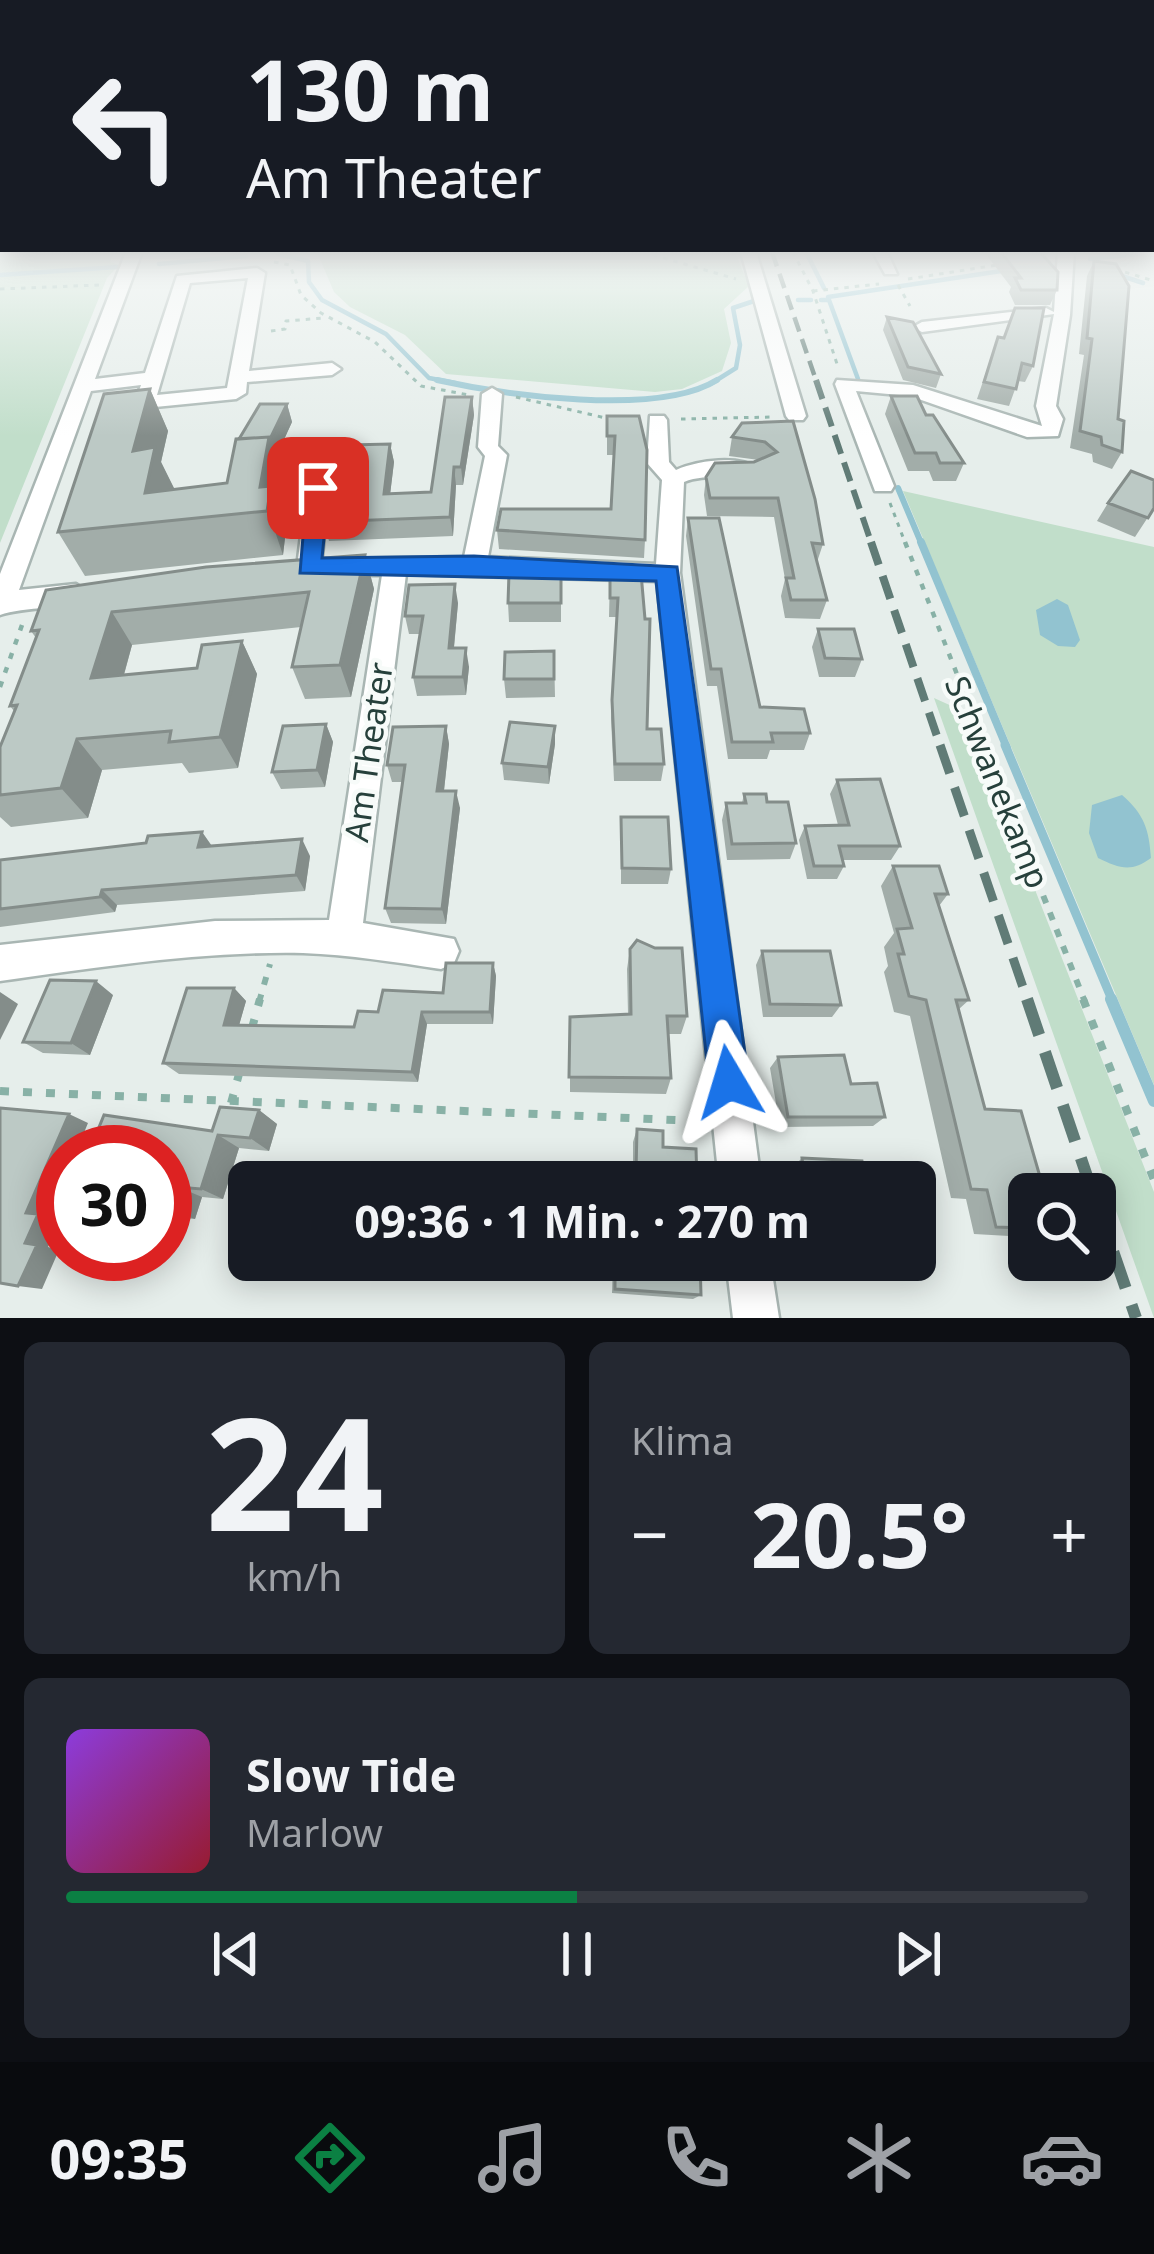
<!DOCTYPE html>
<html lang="de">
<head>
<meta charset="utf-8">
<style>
  :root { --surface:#171b24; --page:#242831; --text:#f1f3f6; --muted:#9ea1a6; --line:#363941; --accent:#0b8043 }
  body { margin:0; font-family:"Noto Sans",sans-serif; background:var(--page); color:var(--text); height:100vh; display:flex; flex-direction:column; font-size:45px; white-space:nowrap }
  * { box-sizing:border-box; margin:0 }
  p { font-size:39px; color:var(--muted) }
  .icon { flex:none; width:66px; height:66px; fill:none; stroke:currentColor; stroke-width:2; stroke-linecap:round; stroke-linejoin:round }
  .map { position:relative; height:1318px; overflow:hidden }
  .side { display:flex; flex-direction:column; gap:24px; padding:24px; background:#0d0f14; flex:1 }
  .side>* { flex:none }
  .hud { position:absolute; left:0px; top:0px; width:1155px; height:252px; box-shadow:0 6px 30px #0003; background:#171b24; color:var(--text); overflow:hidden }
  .controls { position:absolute; left:1008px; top:1173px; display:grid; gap:24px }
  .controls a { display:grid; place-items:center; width:108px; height:108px; border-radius:18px; background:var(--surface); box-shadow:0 6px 30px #0003; font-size:60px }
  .speed { position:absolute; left:36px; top:1125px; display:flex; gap:24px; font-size:60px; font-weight:700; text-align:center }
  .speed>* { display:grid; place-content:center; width:156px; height:156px; border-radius:50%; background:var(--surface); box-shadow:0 6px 30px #0003; line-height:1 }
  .speed .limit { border:18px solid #d22; background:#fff; color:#111 }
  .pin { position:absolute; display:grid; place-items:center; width:102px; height:102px; color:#fff; margin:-51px; border-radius:24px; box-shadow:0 6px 18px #0006 }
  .me { position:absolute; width:132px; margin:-66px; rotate:353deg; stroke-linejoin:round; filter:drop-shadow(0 0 9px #0008) }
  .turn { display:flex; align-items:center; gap:42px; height:252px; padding:0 48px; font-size:54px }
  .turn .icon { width:156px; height:156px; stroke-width:2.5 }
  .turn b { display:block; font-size:84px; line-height:102px }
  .big { font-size:90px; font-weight:700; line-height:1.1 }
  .side .tile { flex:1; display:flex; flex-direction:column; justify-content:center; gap:18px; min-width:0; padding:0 42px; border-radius:18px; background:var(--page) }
  .side .dial { align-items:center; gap:0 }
  .dial b { font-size:156px; line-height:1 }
  .song { display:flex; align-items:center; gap:36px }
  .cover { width:144px; height:144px; border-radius:18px; background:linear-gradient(135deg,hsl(270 70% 55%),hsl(350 70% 35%)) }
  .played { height:12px; border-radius:6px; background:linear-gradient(90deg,var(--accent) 50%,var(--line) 50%) }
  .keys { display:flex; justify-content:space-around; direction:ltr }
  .heat { display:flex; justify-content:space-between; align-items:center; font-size:66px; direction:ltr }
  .side .tiles { flex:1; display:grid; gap:24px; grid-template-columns:1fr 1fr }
  .tile:last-child { grid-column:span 2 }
  .trip { position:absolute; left:228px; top:1161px; width:708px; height:120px; border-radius:18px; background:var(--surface); box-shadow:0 6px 30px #0003; font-weight:700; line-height:120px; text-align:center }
  .tabs { display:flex; height:192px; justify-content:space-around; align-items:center; background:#090b0e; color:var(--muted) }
  .tabs .icon { width:84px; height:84px }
  .tabs .current { color:var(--accent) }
  .tabs b { font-size:54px; color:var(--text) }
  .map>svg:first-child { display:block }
  .green { fill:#c1deca }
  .water { fill:#92c3d0 }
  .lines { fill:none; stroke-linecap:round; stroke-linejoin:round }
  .stream-far4 { stroke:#92c3d0; stroke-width:4.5 }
  .stream-far3 { stroke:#92c3d0; stroke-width:6 }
  .stream-far2 { stroke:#92c3d0; stroke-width:8 }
  .stream-far1 { stroke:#92c3d0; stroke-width:9 }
  .stream { stroke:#92c3d0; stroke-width:12 }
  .minor-casing { stroke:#a9b6b3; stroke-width:5 }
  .path-far3 { stroke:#88b1a6; stroke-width:3; stroke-dasharray:4.5 6; stroke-linecap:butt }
  .path-far2 { stroke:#88b1a6; stroke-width:4.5; stroke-dasharray:6 9; stroke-linecap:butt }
  .path-far1 { stroke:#88b1a6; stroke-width:6; stroke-dasharray:8 10; stroke-linecap:butt }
  .path { stroke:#88b1a6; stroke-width:8; stroke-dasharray:9 14; stroke-linecap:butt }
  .minor { fill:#fff; fill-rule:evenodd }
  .rail-far4 { stroke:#607b76; stroke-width:4.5; stroke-dasharray:15 8; stroke-linecap:butt }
  .rail-far3 { stroke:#607b76; stroke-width:6; stroke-dasharray:20 9; stroke-linecap:butt }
  .rail-far2 { stroke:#607b76; stroke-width:8; stroke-dasharray:24 12; stroke-linecap:butt }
  .rail-far1 { stroke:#607b76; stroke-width:9; stroke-dasharray:30 15; stroke-linecap:butt }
  .rail { stroke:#607b76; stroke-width:12; stroke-dasharray:38 18; stroke-linecap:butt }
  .wall { fill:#a2ada9 }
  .shaded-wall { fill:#848d8a }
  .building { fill:#bcc9c5; stroke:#848d8a; stroke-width:3 }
  .route { fill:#1a73e8; stroke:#114b97; stroke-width:3 }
  .labels { text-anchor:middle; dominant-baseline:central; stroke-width:9; stroke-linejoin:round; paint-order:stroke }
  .street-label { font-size:33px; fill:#26403b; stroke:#f7fbf9 }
</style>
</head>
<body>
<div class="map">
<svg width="1154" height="1318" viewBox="0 0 1154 1318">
  <rect width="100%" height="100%" fill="#e6eeeb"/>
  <path class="green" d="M0,252H114L110,262L119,265L107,278L0,543Z
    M317,252H735L749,286L724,309L731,343L722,371L682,389L655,392L446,374L405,335L350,307L334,292Z
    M903,491L1154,547V1085Z
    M934,698L965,712L1154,1192V1318Z"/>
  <path class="water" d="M1057,599L1068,605L1080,640L1075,647L1058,646L1040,635L1036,610Z
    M1122,795C1144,814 1149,829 1151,858C1131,873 1119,868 1098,858L1089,833L1092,805Z"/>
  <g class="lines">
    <path class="stream-far4" d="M806,252L824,288
      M278,254L308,261L309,282L322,300L386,334L429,378L455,383
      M1090,259L1144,253
      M159,264L246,256
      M1116,274L1143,283
      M0,275L117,267
      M828,297L1008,270
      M798,300H811
      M821,300H829L858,379
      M712,383L736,368L740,345L733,308L757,300"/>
    <path class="stream-far3" d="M437,380C504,395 658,417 717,380
      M898,488L922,545"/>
    <path class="stream-far2" d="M921,542L1007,748"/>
    <path class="stream-far1" d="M1005,745L1113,1002"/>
    <path class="stream" d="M1111,999L1154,1101"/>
    <g class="minor-casing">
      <path id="minor" d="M126,252H142L95,379L145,373L177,276L257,268L265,273L249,371L332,363L341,369L332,375L247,382L246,393L236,399L145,408L135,402L141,385L91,391L19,590L76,584L89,593C71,611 23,606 0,615V574ZM248,278L227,388L157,395L190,283Z
        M741,252H756L806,416L803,420H789L786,416Z
        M873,252H887L897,274H885Z
        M1058,252H1074L1070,315L1056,406L1063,419L1058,436L1027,437L910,396L856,391L894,486L891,491H875L835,384L837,380L913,385L1042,426L1036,406L1054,314L922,332L913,327L922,322L1046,308L1054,312Z
        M492,388L502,394L498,446L507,455L488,557L656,564L662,480L647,463L650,416H664L667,420L669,462L676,470C699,460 739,455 759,469C739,482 708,472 684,482L680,573L761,1182H719L657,581L406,574L363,923L454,939L459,951L454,963L441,969C395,962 350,955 303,953C202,951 100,967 0,981V945L215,921L329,920L382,575H335L323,567L335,559L464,557L485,456L478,447L482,394Z
        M322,443L332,449L321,567L309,575L297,567L312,449Z
        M726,1260H770L779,1318H733Z"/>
    </g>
    <path class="path-far3" d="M643,252L736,279
      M793,252L813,291L838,367
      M274,262L290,265L301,295L321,313L375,342L421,386L469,395
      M1115,269L1154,281
      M908,279L997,265
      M898,285L910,306
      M0,289L99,285
      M813,291L879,284
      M271,331L285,329L286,321L324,318
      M516,397L610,419
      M681,419L772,417
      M890,503L906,545"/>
    <path class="path-far2" d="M905,542L986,748
      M0,687L22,625"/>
    <path class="path-far1" d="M984,745L1085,1002
      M259,1002L270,964"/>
    <path class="path" d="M1083,999L1154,1180
      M252,1028L260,999
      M0,1091L698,1121
      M231,1103L239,1074"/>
    <use href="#minor" class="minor"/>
    <path class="rail-far4" d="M772,252L817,383"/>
    <path class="rail-far3" d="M816,380L872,545"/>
    <path class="rail-far2" d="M871,542L941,748"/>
    <path class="rail-far1" d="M940,745L1028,1002"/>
    <path class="rail" d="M1027,999L1093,1194
      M1095,1199L1136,1318"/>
  </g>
  <path class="wall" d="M900,252H1054L1042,254L1057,290L1050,305H1015L1009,292L1011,287L985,253Z
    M1094,261L1122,452L1112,469L1093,462L1092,454L1070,448L1084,355L1079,354L1087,276Z
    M1015,308L1033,366L1025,382L1018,381L1009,406L977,399L998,337L1003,338Z
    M887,317L941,374L936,388L903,380L883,330Z
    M150,389L168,431L161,462L174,489L227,483L239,439L287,404L292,422L276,457L283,480L279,509L286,529L283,555L85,576L58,532Z
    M891,396L926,415L964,463L956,481H933L929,471H908L885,414Z
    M472,397L474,415L463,485H456L453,536L329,541L323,522L390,444L394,462L390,494L431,492Z
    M607,416H639L645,540L644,558L499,549L497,530L611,509L614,455H607Z
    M793,421L823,544L817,562L827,600L820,619L785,618L781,596L785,579L774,517L707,516L704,495L706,477L759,460L729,456L732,437Z
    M1108,503L1154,508L1135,537L1097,521Z
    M688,518L760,707L810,733L804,750H770L767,759H728L717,686H707L686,536Z
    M365,555L374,589L351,697L305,699L292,667L301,627L132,645L124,675L197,668L242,641L257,674L238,768L189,773L182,763L102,770L88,818L11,827L0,817V747L14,711L10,706L36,638L31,631Z
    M561,573V622H509L508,603Z
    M610,573H641L647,729L664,764L661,781H614L611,718L617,617H609Z
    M458,603L454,648L469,667L466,695L417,696L413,677L420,634H409L405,616Z
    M818,629L862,659L855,677H819L812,647Z
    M554,651L555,697L506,698L504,679Z
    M326,724L333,742L325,787L281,789L272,772Z
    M446,726L449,744L444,791L460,808L446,924L391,923L385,908L403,782H392L387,765Z
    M555,726V744L549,784L504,780L502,763Z
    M837,780L900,846L891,860H843L844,866L837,879H807L799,840L805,826L838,825L830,794Z
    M744,794L767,802L796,843L790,859L727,860L722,820L726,803H742Z
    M621,817L671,869L668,884H621Z
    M202,832L212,846L310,856L305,891L117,905L115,912L0,927V860L146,843Z
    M893,866L948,894L939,906L969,1000L959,1009L985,1109L1029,1194V1237L974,1234L966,1199L951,1198L910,1016L894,1012L884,972L888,966L884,947L894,933L881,886Z
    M630,949L687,1016L681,1034H668L671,1078L666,1094L570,1092V1017L628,1014L627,969Z
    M762,951L841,1005L832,1017H763L756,965Z
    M493,963L496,976L493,1024H427L418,1082L179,1074L163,1063L234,988L246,1001L239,1025L354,1027L378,1012L443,993Z
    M113,995L90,1055L43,1053L23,1042Z
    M778,1057L851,1084L885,1117L873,1126L780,1127L770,1068Z
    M259,1110L277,1124L269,1151L239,1148L223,1199L202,1197L195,1219L165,1217V1152Z
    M637,1129L663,1147L697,1182L633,1172V1142Z
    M802,1158L866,1182H795L794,1166Z
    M613,1260H700L701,1295L693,1299L612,1293Z"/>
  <path class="shaded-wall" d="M150,389L168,431L161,462L175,490L145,493L133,451Z
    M472,397L474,415L463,485L461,467Z
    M287,404L292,422L276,457L283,480L279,509L286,529L283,555L260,487L264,450Z
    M390,444L394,462L388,512L384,494Z
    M454,467L456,485L453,536L450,517Z
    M365,555L374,589L351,697L340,665Z
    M455,584L458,603L452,667L449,648Z
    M112,612L132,645L114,710L91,678Z
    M242,641L257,674L238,768L220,737Z
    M466,648L469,667L466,695L463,677Z
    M326,724L333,742L325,787L317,770Z
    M446,726L449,744L442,808L437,791Z
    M555,726V744L549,784L548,767Z
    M77,739L102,770L88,818L61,788Z
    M456,791L460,808L446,924L442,909Z
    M202,832L213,848L198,847Z
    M302,839L310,856L305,891L296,875Z
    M102,890L117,905L115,912L100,897Z
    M493,963L496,976L493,1024L490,1012Z
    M96,981L113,995L90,1055L71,1043Z
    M234,988L246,1001L236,1036L224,1025Z
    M0,992L18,1004L0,1040Z
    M422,1012L427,1024L418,1082L412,1072Z
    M259,1110L277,1124L269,1151L250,1138Z
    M69,1114L88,1123L76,1152H63V1183L49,1217L60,1220L48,1247L59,1250L42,1289L18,1286L25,1243L26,1213Z
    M218,1135L239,1148L223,1199L201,1189Z
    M178,1187L202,1197L195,1219L170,1210Z"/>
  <path class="building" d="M1001,252H1040L1058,272L1057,290H1021L1015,278H1021Z
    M1094,261L1116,264L1129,286L1118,419L1124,421L1122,452L1102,445L1101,437L1080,431L1092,339L1087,338Z
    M1015,308H1044L1033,366L1022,363L1016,389L984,382L998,337L1004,338Z
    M887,317L913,322L941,374L908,367Z
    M150,389L133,451L155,447L145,493L227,483L236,439L269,437L260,487L271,486L267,511L58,532L104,394Z
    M891,396H917L926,415H933L964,463H940L936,453H915Z
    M445,397H472L461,467H454L450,517L323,522L349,445L390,444L384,494L431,492Z
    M260,404H287L270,439L269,437L239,439Z
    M607,416H639L647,450L645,540L497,530L501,509H611L615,436H607Z
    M793,421L815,499L823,544L812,543L827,600H791L786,578H794L778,498H710L706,477L715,463L754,462L777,452L765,442L732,437L742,423Z
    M1131,471L1154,480V508L1148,518L1108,503Z
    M688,518H719L760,707L804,709L810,733H771L773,742H732L721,669H711Z
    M365,555L340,665L292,667L309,592L112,612L91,678L197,668L202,645L242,641L220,737L169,742L171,731L77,739L61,788L0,795V747L17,705L10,706L39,630L31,631L46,590L206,567Z
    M509,573H561V603H508Z
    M610,573H641L645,619H650L647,729H661L664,764H615L612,700L618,598H610Z
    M455,584L449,648H466L463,677H413L423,616H405L409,585Z
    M818,629H854L862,659L825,658Z
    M554,651V679H504L505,652Z
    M510,722L555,726L548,767L502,763Z
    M326,724L317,770L272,772L283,726Z
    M446,726L437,791H456L442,909L385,908L405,765H387L393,727Z
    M880,779L900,846H839L844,866H814L805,826L849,825L837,780Z
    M744,794H766L767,802H788L796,843L732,844L726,803H746Z
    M621,817H668L671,869L622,868Z
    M202,832L198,847L302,839L296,875L102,890L100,897L0,909V860L146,843L148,836Z
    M893,866H939L948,894H935L969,1000H956L985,1109L1021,1111L1045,1194H1029V1228L996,1227L987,1190L971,1189L926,1000L909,996L898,954H904L897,929L912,928Z
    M637,940L655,948H682L687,1016H667L671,1078L569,1077L570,1017L631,1014L630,949Z
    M762,951H830L841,1005L770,1004Z
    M446,963H493L490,1012H422L412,1072L163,1063L187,988H234L224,1025L354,1027L358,1011L378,1012L383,990L443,993Z
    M50,980L96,981L71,1043L23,1042Z
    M844,1055L851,1084L877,1083L885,1117H788L778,1057Z
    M220,1107L259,1110L250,1138L218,1135L201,1189L178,1187L170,1210H165V1152H89L104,1115L212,1131Z
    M0,1108L69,1114L26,1213L38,1214L25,1243L37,1245L18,1286L0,1283Z
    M637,1129L663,1131V1147L696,1149L697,1182H590L591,1170L636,1172Z
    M802,1158L862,1161L866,1182H805Z
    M915,1201L924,1202L930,1231L915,1230Z
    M615,1260H700L701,1295L615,1289Z"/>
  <linearGradient id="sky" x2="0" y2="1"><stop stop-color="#85bade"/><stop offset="0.58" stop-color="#f4f7f6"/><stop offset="1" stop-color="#f4f7f6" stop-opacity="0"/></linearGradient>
  <rect width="1154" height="436" fill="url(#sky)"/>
  <path class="route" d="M318,482L329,488L322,558L474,556L677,567L749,1082L743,1096L729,1102L715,1096L709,1082L656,581L300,573L307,488Z"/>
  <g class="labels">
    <g class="street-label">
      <text transform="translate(368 752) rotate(-82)">Am Theater</text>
      <text transform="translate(998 782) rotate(68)">Schwanekamp</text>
    </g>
  </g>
</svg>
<div class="controls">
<a><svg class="icon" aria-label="search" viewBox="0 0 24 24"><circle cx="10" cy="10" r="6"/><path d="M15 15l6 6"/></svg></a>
</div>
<div class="speed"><div class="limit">30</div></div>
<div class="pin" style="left:318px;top:488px;background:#d93025"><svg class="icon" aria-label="arrive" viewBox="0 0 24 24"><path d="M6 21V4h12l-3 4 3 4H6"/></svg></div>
<svg class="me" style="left:729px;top:1082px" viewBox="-20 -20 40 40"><path d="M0-17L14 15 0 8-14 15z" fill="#1a73e8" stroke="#fff" stroke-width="4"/></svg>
<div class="trip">09:36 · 1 Min. · 270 m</div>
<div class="hud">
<div class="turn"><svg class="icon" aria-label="left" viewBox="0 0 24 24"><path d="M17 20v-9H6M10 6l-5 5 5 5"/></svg><div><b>130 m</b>Am Theater</div></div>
</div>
</div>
<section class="side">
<div class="tiles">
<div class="tile dial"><b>24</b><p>km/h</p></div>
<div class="tile"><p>Klima</p>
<div class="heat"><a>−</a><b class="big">20.5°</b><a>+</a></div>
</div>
<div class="tile">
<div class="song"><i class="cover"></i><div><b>Slow Tide</b><p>Marlow</p></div></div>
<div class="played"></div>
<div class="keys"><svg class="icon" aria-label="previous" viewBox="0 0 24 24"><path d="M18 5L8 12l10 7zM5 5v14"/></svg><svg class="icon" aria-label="pause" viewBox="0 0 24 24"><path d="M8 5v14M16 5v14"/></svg><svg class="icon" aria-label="next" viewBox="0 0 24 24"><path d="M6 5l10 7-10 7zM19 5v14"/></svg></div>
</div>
</div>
</section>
<nav class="tabs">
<b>09:35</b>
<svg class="icon current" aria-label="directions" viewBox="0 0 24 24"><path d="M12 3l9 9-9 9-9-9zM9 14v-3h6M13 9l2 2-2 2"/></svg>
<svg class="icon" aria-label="music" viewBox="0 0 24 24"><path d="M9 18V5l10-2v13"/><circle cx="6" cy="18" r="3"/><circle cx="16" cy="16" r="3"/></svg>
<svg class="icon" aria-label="phone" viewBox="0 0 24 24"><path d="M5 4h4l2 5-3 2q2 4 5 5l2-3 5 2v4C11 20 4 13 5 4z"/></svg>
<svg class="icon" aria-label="climate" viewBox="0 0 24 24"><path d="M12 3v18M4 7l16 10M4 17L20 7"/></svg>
<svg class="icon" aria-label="car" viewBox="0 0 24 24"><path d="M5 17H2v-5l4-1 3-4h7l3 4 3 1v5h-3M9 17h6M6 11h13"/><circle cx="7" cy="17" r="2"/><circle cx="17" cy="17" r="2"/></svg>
</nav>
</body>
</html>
